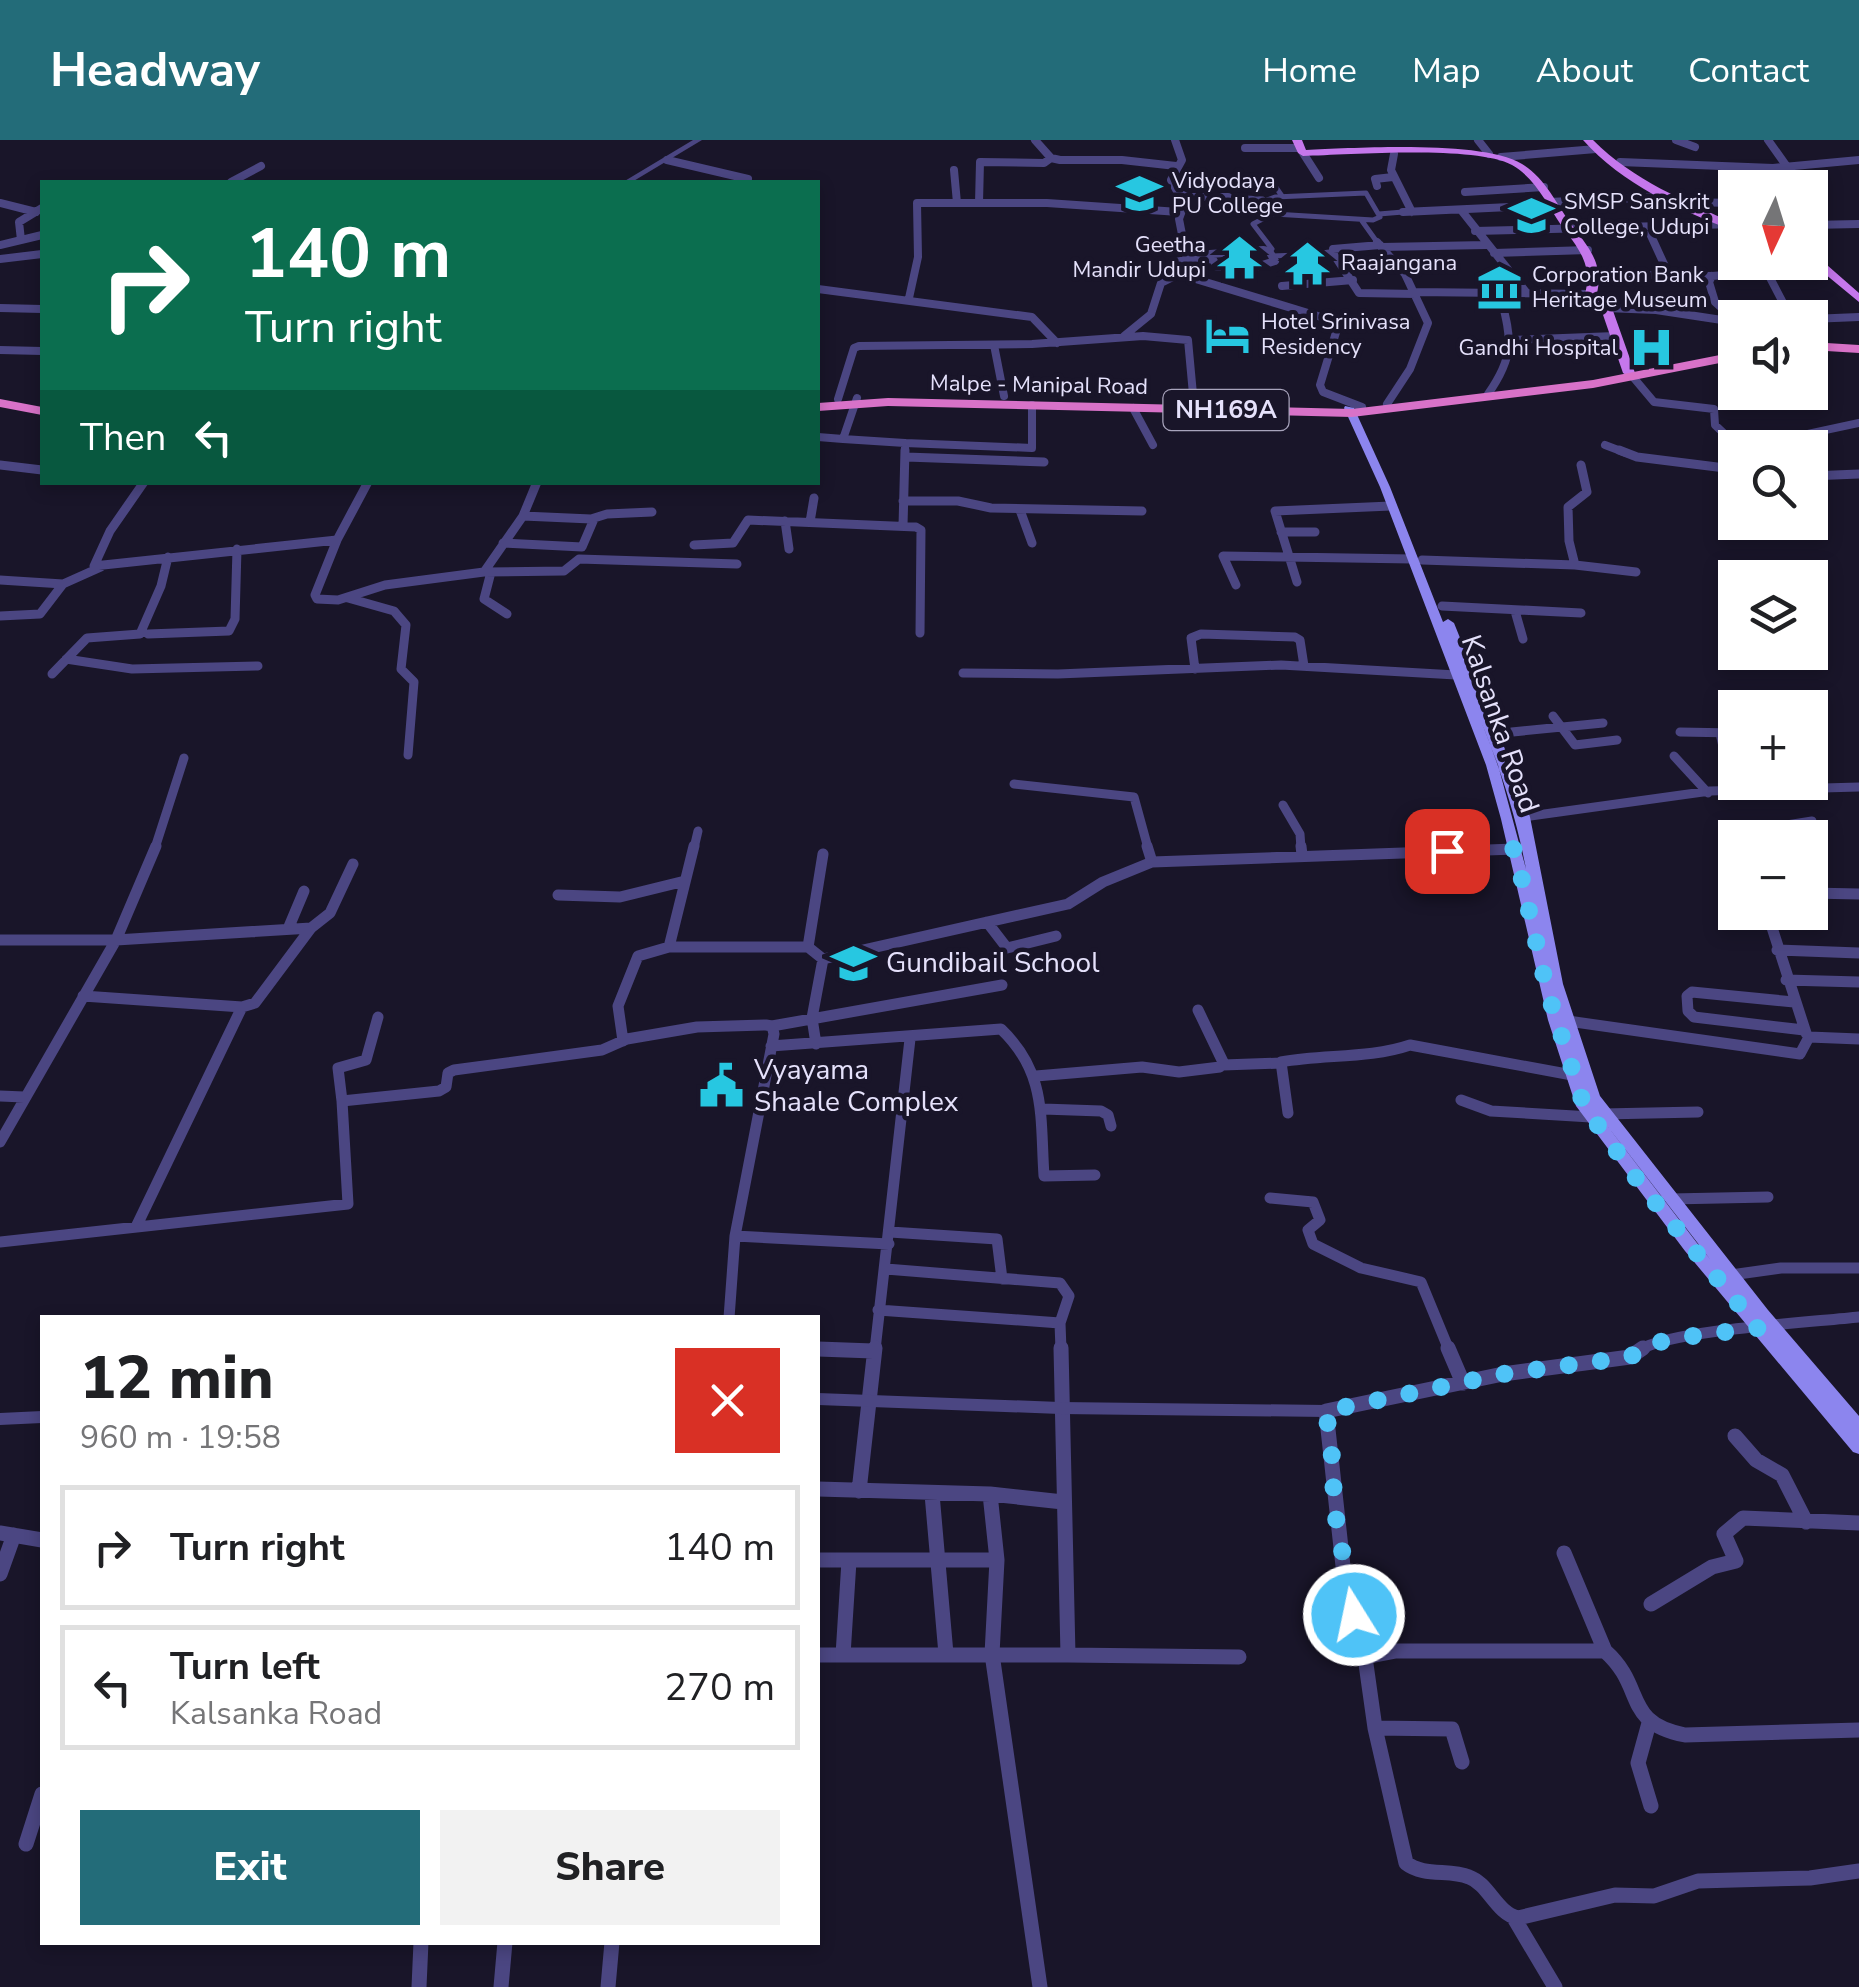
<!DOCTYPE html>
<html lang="en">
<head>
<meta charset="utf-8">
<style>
  :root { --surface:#fff; --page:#f2f2f2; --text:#202124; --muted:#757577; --line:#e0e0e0; --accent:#236c79 }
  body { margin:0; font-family:"Nunito Sans",sans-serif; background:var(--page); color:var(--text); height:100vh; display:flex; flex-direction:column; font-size:38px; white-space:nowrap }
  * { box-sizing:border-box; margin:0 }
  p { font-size:32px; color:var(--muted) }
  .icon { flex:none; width:55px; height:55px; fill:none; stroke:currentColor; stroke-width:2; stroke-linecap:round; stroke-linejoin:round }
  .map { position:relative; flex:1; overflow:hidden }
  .sheet { position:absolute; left:40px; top:1175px; width:780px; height:630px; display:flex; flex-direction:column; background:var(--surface); border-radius:0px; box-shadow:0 5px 15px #0003 }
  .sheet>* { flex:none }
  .guide { position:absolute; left:40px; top:40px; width:780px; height:305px; border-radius:0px; box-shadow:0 5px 15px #0003; background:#0b6e4f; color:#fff; overflow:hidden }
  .needle { width:65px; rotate:184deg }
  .buttons { position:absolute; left:1718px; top:30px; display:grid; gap:20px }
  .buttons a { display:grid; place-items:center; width:110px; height:110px; border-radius:0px; background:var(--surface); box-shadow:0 5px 15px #0003; font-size:50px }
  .pin { position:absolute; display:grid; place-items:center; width:85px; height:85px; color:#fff; margin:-42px; border-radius:20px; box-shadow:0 5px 15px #0006 }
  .me { position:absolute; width:110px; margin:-55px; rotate:350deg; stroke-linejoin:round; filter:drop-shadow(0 0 8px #0008) }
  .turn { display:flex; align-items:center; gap:35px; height:210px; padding:0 40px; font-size:45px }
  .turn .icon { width:130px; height:130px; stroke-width:2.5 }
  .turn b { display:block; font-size:70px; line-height:85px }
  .then { display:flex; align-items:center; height:95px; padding:0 40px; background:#0003; gap:20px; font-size:38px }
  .round { display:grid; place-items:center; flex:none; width:105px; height:105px; border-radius:0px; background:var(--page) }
  .headline { display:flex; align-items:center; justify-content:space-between; height:170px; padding:0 40px }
  h1 { font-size:60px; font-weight:800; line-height:75px }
  .button { display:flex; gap:20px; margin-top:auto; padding:20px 40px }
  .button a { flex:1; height:115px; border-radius:0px; background:var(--accent); color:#fff; font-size:40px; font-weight:800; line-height:115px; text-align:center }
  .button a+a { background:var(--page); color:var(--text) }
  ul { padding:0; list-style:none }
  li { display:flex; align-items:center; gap:30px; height:125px; margin:0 20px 15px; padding:0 20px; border:5px solid var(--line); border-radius:0px }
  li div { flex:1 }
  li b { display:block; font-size:38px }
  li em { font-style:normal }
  header { display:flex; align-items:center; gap:60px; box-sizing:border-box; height:140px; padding:0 50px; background:var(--accent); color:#fff }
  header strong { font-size:48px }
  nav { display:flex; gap:55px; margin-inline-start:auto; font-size:35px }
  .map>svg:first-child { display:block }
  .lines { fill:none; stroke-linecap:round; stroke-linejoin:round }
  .pedestrian { stroke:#4b4682; stroke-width:5 }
  .minor-far3 { stroke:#4b4682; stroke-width:8 }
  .minor-far2 { stroke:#4b4682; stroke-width:9 }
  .minor-far1 { stroke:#4b4682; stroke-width:11 }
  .minor { stroke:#4b4682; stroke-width:15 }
  .tertiary { fill:#4b4682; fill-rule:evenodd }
  .secondary { fill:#8c85ee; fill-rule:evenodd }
  .primary { fill:#c577ec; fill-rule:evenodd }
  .trunk { fill:#d872c8; fill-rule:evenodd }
  .route { stroke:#4fc3f7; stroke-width:18; stroke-dasharray:0 32.4 }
  .labels { text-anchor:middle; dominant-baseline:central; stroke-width:9; stroke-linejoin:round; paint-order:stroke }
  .far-poi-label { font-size:22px; fill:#e5e1fb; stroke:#191529; text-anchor:start }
  .far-street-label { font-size:22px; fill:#e5e1fb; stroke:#191529 }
  .shield { fill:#191529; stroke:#a8a4bc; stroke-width:2.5 }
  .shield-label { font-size:25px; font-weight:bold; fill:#e5e1fb }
  .street-label { font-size:28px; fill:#e5e1fb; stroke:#191529 }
  .poi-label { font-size:28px; fill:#e5e1fb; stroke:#191529; text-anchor:start }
</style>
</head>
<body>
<header>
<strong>Headway</strong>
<nav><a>Home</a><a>Map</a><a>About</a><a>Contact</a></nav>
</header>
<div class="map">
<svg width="1859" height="1847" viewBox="0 0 1859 1847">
  <rect width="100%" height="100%" fill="#191529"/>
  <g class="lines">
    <!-- pedestrian -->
    <path class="pedestrian" d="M1268,36L1282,56
      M1366,53L1380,77L1373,80L1274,74L1259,63L1275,57Z
      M1228,57L1263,59
      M1379,74L1403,72
      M1270,75L1253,84L1272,109
      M1362,81L1377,102
      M1272,116L1326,114"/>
    <!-- minor-far3 -->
    <path class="minor-far3" d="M1035,0L1051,18L1060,20H1122L1176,26
      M1175,0L1182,20L1171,40L1178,53L1187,57
      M1478,0L1489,14
      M1676,0L1695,7
      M1768,0L1788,28
      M1245,8H1299
      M1303,13L1319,38
      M1394,14L1391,30L1412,72
      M1501,17L1596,9
      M667,20L748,39
      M1620,22L1773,28L1859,20
      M1760,28L1780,48
      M954,30L957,63
      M231,42L261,26
      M1377,46L1375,39L1393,37
      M1465,52L1544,47
      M1187,57L1179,79L1187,120L1175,122L1179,134L1331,180L1337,189L1320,245L1323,252L1362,267
      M1187,57H1228
      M1549,62L1659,57
      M1684,62L1735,63
      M0,63L36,72
      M979,63L980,22L1044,23L1051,18
      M1461,70L1526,152
      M1403,72L1554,65
      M1810,85L1859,84
      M1647,87L1669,135
      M1810,87L1818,95L1810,94
      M1475,91L1735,84
      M21,100L19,82L42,68
      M1377,102L1405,134L1428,183L1410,229L1387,264
      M0,105L42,95
      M1382,107L1486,105
      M1263,110L1269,111L1275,121L1256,127H1217L1210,114Z
      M1333,113V109L1380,105
      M1494,113L1588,110
      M1326,114L1333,113L1359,153L1416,154
      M0,119L42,114
      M1187,120L1211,119
      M1767,132L1791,178
      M1596,134L1712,136L1823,127
      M1712,136L1709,142L1715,162L1735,180
      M1282,146L1353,140
      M818,149L1032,177L1057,203
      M1415,152L1591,154
      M909,158L918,117L917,63H1047L1179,72
      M0,168L42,169
      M1606,168L1656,170L1735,182
      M1810,179L1859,177
      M1124,196L1151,174L1161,143L1179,134
      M1511,200L1615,196
      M994,205L1004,256
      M0,210L42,211
      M1633,237L1654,262L1714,269L1715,285L1731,300L1765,303L1859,283
      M1488,254C1516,214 1511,199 1500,153
      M857,258L843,299L905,303V313
      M838,259L854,208L859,206L1032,204L1143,196L1188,200L1194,265
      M1133,268L1153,305
      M818,297L843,299
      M905,303L1032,308V265
      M1605,305L1626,313
      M1723,313L1725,298"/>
    <!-- minor-far2 -->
    <path class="minor-far2" d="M1619,310L1637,317L1725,328
      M1723,310L1725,328L1735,333
      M1810,313L1823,337
      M906,317L1044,322
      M0,325L42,330
      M1810,336L1859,334
      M144,342L110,391L94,426L337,400L368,342
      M903,361H958L991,368L1142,371
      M1020,370L1032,403
      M523,376L591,379L607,374L652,372
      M785,381L789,409
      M810,382L814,358
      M903,386L905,310
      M1281,392H1315
      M337,400L315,455L317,459L338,460L385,445L484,432L523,376L537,342
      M503,403L582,407L594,379
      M694,405L733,403L748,380L916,387L921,390L920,493
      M1422,420L1575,425L1569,401L1568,367L1587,352L1581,325
      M1575,425L1636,432
      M484,432L564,431L579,419L737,424
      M491,432L484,459L507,474
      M0,440L63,444L101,427
      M1297,442L1275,371L1391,366
      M1236,445L1223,416L1412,419
      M348,458L394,471L406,485L401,529L414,542L408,615
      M1442,466L1581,473
      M1515,471L1523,499
      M0,476L40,474L63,444
      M148,494L229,491L235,479L237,409
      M66,519L132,529L258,526
      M1195,529L1191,498L1201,494L1295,497L1300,500L1304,526
      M963,533L1058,534L1281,525L1456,535
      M52,534L87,498L140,494L161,446L168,417
      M1553,576L1575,605L1617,600
      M1680,592L1735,593
      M1720,593L1727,625L1735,632
      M1492,594L1603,583
      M1674,616L1708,653
      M1014,644L1134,657L1148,708
      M1283,665L1300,694L1301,708
      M1523,677L1710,651L1859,647
      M1744,698L1748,691L1812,681
      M155,708L184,618
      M694,708L698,691"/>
    <!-- minor-far1 -->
    <path class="minor-far1" d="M694,706L669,807H808L823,819
      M1147,706L1152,722
      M1301,706L1302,715
      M1810,753L1859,754
      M558,755L620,757L685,741
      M1767,772L1806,893
      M987,782L1007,808L1056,796
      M288,789L304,751
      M0,800H116L311,788
      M808,807L823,714
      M1777,810L1859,813
      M1786,840L1859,842
      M83,856L242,867L255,863L311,788L330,773L353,724
      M1794,862L1692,852L1687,856L1688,871L1694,877L1804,890
      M1568,881L1800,914L1809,897L1859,899
      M772,886L1002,845
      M623,901L618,866L638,816L669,807
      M816,904L812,878L823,819L1068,764L1103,742L1152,722L1515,709
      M771,906L1001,889C1047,933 1040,977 1044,1036L1095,1035
      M1223,925L1281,923
      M1036,936L1142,927L1179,932L1220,927L1223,922L1198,870
      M0,956L24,957
      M1461,960L1491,971L1591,977
      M342,961L338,928L366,920L378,877
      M1043,969L1101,971L1108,975L1111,986
      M1288,973L1281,922C1323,914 1369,919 1410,905L1572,935
      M1603,974L1698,972
      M0,1002L116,800L156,706
      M1270,1058L1313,1062L1320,1080L1308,1090L1313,1104L1361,1128L1421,1142L1449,1210
      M1671,1059L1768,1057
      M136,1087L242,867
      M890,1092L997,1099L1002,1139
      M735,1096L889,1104
      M0,1102L348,1064L342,961L439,951L446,947L448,933L454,930L602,910L627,899L697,887L766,885L772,886L774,894L735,1096L729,1178
      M886,1129L1060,1143L1069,1156L1060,1183
      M1731,1135L1781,1128H1859
      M878,1170L1060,1183L1061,1210
      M818,1209L859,1210
      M875,1210L910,899
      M1640,1210C1670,1190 1815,1182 1859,1177"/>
    <!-- minor -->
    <path class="minor" d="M1448,1208L1463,1243
      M1643,1208L1630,1217L1503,1234L1326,1271L1343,1426L1365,1517L1396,1511H1605C1646,1547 1622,1583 1685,1595L1859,1590
      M818,1209L873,1211
      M1735,1296L1756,1320L1782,1335L1806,1382
      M818,1349L990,1354L1063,1362
      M859,1351L875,1208
      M932,1354L946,1514
      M990,1354L997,1420L992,1514L1040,1847
      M0,1393L42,1400
      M1564,1413L1605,1511
      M818,1420H997
      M0,1434L14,1395
      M1651,1464L1712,1427L1736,1421L1724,1394L1743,1378L1859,1383
      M818,1515H1068L1061,1208
      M843,1515L849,1421
      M1068,1515L1239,1517
      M1365,1517L1375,1588L1406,1723C1424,1737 1449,1729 1469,1737C1489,1744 1496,1773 1518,1778L1615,1755L1654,1756L1698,1741L1810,1738L1859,1731
      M1649,1583L1638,1623L1651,1666
      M1375,1588L1452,1589L1462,1622
      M26,1704L42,1654
      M1514,1778L1555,1847
      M419,1847L421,1802
      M501,1847L505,1802
      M608,1847L612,1802"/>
    <!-- tertiary -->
    <path class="tertiary" d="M693,0H702L632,42H623Z
      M818,1253L1060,1262L1326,1265L1332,1267L1334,1271L1332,1275L1326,1277L1060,1274L818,1265Z
      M42,1271V1283L0,1285V1273Z"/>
    <!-- secondary -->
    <path class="secondary" d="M1345,266L1354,268L1390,347L1443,482L1448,479L1454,483L1515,634L1530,677L1563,844L1600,956L1768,1170L1859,1276V1314L1853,1312L1685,1111L1576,966L1548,880L1501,679L1486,625L1380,347L1344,268ZM1481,581C1501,631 1516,676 1526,729L1498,625ZM1605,983L1710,1119L1697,1103Z"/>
    <!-- primary -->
    <path class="primary" d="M1292,0H1302L1306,10C1357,8 1482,0 1522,24C1545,38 1556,63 1571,84C1588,107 1604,123 1597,153L1612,168L1635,233L1629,237L1623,233L1601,169L1585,154C1593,124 1578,108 1561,85C1547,64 1535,38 1512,25C1474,5 1349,15 1303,16L1298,13Z
      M1583,0H1593C1634,41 1684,60 1735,84V91C1681,71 1622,44 1583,0Z
      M1810,119L1827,125L1859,153V162L1819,129L1806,124Z"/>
    <!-- trunk -->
    <path class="trunk" d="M1810,202L1859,205V213L1810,210Z
      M1735,212V220L1593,248L1352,277L888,266L818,271V263L888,258L1352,269L1593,240Z
      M0,259L42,267V275L0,267Z"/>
  </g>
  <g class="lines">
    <!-- route -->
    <path class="route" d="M1354,1475L1333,1362L1334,1332L1326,1271L1503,1234L1630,1217L1649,1204L1692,1196L1758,1188L1641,1045L1584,966L1547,850L1515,709L1447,711"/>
  </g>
  <!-- icons -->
  <defs>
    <symbol id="university-bare" viewBox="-9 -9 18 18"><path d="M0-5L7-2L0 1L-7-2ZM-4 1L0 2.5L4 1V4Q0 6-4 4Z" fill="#27c7e1" stroke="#191529" stroke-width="2.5" paint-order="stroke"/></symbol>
    <symbol id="temple-bare" viewBox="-9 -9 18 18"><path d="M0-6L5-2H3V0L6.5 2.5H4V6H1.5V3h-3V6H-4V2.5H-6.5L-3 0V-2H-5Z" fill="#27c7e1" stroke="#191529" stroke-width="2.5" paint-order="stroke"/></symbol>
    <symbol id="museum-bare" viewBox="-9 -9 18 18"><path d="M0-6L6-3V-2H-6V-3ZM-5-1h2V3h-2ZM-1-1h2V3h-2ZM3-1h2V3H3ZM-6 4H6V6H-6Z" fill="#27c7e1" stroke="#191529" stroke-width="2.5" paint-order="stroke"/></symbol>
    <symbol id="hotel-bare" viewBox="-9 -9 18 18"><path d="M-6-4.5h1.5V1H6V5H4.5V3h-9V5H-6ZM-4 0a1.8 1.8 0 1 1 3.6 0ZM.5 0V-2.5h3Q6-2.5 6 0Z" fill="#27c7e1" stroke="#191529" stroke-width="2.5" paint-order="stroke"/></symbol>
    <symbol id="hospital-bare" viewBox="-9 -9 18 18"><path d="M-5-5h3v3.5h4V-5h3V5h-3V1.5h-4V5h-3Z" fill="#27c7e1" stroke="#191529" stroke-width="2.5" paint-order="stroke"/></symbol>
    <symbol id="school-bare" viewBox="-9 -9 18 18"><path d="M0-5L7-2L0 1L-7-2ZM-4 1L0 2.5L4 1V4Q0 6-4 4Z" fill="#27c7e1" stroke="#191529" stroke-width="2.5" paint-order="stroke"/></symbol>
    <symbol id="civic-bare" viewBox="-9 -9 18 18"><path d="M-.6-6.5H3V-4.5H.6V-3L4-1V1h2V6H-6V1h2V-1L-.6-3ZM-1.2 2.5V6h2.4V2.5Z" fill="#27c7e1" stroke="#191529" stroke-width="2.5" paint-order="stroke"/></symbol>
  </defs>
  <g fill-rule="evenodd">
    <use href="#university-bare" x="1108" y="22" width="63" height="63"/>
    <use href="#university-bare" x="1500" y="44" width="63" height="63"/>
    <use href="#temple-bare" x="1208" y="86" width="63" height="63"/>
    <use href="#temple-bare" x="1276" y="92" width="63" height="63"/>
    <use href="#museum-bare" x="1468" y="116" width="63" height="63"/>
    <use href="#hotel-bare" x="1196" y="164" width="63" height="63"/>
    <use href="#hospital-bare" x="1620" y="176" width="63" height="63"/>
    <use href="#school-bare" x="822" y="792" width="63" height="63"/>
    <use href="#civic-bare" x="690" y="914" width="63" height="63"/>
  </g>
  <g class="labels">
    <!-- far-poi labels -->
    <g class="far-poi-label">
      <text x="1172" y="41">Vidyodaya<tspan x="1172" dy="25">PU College</tspan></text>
      <text x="1564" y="62">SMSP Sanskrit<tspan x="1564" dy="25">College, Udupi</tspan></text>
      <text x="1206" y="105" text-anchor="end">Geetha<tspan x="1206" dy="25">Mandir Udupi</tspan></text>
      <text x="1341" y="123">Raajangana</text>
      <text x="1532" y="135">Corporation Bank<tspan x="1532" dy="25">Heritage Museum</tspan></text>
      <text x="1261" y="182">Hotel Srinivasa<tspan x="1261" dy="25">Residency</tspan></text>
      <text x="1618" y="208" text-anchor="end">Gandhi Hospital</text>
    </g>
    <!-- far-street labels -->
    <g class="far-street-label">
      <text transform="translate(1039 245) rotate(1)">Malpe - Manipal Road</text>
    </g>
    <!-- shield labels -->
    <rect class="shield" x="1163.5" y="250" width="125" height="40" rx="8"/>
    <g class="shield-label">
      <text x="1226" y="270">NH169A</text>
    </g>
    <!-- street labels -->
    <g class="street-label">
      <text transform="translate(1500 584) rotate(71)">Kalsanka Road</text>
    </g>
    <!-- poi labels -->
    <g class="poi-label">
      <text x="886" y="823">Gundibail School</text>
      <text x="754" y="930">Vyayama<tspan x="754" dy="32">Shaale Complex</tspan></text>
    </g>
  </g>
</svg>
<div class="buttons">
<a><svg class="needle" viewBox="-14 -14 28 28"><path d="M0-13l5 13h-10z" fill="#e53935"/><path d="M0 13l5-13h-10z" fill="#757577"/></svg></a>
<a><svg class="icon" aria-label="sound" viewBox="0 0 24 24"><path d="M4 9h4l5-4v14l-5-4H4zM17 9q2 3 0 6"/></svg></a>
<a><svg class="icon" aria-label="search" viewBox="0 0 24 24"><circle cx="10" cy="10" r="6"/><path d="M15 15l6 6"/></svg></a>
<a><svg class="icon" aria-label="layers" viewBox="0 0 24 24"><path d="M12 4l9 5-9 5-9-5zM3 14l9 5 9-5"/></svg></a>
<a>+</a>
<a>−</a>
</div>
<div class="pin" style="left:1447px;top:711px;background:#d93025"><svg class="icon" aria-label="arrive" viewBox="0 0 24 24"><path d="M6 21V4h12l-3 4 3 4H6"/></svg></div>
<svg class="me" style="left:1354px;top:1475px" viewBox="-20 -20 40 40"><circle r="17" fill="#4fc3f7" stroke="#fff" stroke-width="3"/><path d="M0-11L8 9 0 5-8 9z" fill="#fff"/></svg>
<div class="guide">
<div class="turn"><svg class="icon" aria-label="right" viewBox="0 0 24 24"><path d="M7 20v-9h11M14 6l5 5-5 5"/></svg><div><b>140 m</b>Turn right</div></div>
<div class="then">Then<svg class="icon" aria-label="left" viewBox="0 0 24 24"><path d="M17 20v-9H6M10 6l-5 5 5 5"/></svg></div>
</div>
<section class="sheet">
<div class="headline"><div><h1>12 min</h1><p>960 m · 19:58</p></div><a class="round" style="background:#d93025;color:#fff"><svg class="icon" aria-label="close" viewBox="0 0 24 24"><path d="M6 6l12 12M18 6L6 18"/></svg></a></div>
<ul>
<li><svg class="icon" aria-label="right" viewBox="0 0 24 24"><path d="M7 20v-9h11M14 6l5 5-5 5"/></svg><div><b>Turn right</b></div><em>140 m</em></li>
<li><svg class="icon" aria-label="left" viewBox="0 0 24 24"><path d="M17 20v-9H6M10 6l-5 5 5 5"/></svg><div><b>Turn left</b><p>Kalsanka Road</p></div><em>270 m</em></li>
</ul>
<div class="button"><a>Exit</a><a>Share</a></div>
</section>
</div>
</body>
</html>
